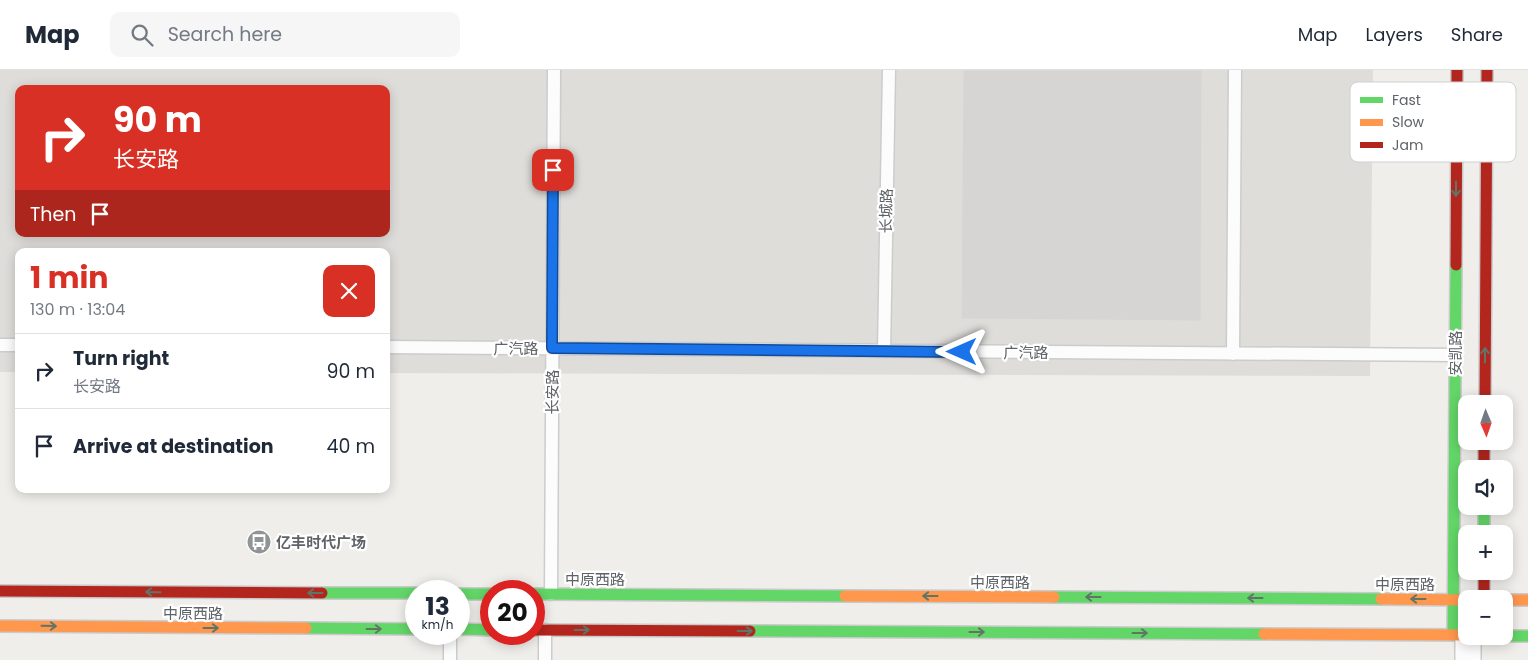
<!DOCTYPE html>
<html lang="en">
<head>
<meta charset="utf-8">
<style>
  :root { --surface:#fff; --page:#f6f6f7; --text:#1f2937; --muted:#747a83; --line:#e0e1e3; --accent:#d93025 }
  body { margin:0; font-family:Poppins,"Noto Sans SC",sans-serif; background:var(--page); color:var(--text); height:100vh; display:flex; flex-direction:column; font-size:19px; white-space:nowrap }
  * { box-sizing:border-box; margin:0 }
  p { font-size:16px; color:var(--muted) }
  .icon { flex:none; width:28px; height:28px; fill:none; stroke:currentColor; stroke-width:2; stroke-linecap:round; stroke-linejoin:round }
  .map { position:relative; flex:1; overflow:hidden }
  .details { position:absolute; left:15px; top:178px; width:375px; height:245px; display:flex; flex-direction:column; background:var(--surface); border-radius:10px; box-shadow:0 2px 12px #0003 }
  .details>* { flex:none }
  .top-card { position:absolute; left:15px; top:15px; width:375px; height:152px; border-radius:10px; box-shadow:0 2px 12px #0003; background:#d93025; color:#fff; overflow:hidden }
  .needle { width:32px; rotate:178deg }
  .tools { position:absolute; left:1458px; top:325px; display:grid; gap:10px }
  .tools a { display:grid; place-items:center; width:55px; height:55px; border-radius:10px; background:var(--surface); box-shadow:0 2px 12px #0003; font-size:25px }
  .speed { position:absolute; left:405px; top:510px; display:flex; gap:10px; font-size:25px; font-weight:700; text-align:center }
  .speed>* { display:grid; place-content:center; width:65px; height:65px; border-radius:50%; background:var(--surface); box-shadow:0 2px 12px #0003; line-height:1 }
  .speed small { font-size:12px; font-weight:400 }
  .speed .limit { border:8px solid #d22; background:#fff; color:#111 }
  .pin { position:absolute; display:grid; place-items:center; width:42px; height:42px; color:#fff; margin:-21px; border-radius:10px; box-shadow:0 2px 8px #0006 }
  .me { position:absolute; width:55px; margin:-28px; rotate:270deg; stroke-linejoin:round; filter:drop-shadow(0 0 4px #0008) }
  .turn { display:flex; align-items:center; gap:18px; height:105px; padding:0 15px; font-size:22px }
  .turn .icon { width:65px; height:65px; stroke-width:2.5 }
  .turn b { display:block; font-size:35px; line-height:42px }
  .then { display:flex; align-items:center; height:48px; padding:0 15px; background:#0003; gap:10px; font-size:19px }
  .round { display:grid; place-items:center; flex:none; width:52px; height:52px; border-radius:10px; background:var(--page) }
  .headline { display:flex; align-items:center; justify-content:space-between; height:85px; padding:0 15px }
  h1 { font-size:30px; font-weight:700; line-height:38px; color:var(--accent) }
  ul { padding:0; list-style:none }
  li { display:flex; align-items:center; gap:15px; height:75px; padding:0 15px; border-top:1px solid var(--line) }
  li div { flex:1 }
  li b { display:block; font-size:19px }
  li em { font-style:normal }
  header { display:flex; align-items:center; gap:30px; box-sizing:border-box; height:70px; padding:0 25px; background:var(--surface); border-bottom:1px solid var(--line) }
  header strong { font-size:24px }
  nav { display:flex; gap:28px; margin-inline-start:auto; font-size:18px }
  .search { width:350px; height:45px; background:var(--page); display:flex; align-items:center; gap:12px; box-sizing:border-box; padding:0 18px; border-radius:10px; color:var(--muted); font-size:19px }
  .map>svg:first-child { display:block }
  .industrial { fill:#dfddda; fill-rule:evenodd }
  .building { fill:#d6d5d3; stroke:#deddd9 }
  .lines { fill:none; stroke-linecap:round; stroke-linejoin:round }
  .lane-casing { stroke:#cbcccc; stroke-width:15 }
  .street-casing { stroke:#cbcccc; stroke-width:28 }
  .fast-casing { stroke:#cacacb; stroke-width:14 }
  .slow-casing { stroke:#cacacb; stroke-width:14 }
  .jam-casing { stroke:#cacacb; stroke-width:14 }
  .lane { stroke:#fdfcfc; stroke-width:12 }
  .street { stroke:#fdfcfc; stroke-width:25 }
  .fast { stroke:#63d668; stroke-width:11 }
  .slow { stroke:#ff974d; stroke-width:11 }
  .jam { stroke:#b3261e; stroke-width:11 }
  .oneway { stroke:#607468 }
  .route-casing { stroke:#114b97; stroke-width:12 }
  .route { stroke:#1a73e8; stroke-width:9 }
  .labels { text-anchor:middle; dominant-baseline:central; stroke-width:4.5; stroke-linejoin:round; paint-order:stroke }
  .street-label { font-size:15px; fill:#5f6368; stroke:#fff }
  .poi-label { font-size:15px; font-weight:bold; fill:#5f6368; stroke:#fff; text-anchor:start }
  .key { fill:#fff; stroke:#cfd0d2; stroke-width:1 }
  .key-label { font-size:14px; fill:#5f6368 }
</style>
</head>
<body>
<header>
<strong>Map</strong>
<div class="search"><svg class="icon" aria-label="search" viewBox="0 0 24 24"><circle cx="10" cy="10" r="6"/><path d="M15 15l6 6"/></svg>Search here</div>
<nav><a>Map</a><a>Layers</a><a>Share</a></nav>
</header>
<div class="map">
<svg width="1528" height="590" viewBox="0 0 1528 590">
  <rect width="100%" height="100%" fill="#efeeea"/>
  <!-- industrial -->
  <path class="industrial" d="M0,0H1373L1370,306L386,303V181H19V302H0ZM19,19H386V164H19Z"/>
  <!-- building -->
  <path class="building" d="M963,0H1202L1201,251L961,249Z"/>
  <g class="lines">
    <defs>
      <path id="lane" d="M0,275H19
        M386,277L1455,285
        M884,281L889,0
        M1233,284L1235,0
        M551,524L554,0
        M450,590V564
        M545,590V560"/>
      <path id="street" d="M1468,590V566"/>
      <path id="fast" d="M1484,436V464
        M322,523H416
        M459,524H491
        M534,524L845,526
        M1054,527L1381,529
        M306,558L416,559
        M459,559L491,560
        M750,561L1264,564
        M1453,565L1456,195
        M1504,566H1528"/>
      <path id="slow" d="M845,526L1054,527
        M1381,529L1466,530
        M1504,530H1528
        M0,556L306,558
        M1264,564L1466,565"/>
      <path id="jam" d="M1456,195L1457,0
        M1485,334L1487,0
        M1484,371V399
        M1484,501V529
        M0,521L322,523
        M534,560L750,561"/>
    </defs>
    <!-- lane casing -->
    <use href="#lane" class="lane-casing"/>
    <!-- street casing -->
    <use href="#street" class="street-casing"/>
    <!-- fast casing -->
    <use href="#fast" class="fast-casing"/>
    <!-- slow casing -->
    <use href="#slow" class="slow-casing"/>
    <!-- jam casing -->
    <use href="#jam" class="jam-casing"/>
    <!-- lane -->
    <use href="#lane" class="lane"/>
    <!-- street -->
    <use href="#street" class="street"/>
    <!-- fast -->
    <use href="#fast" class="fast"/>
    <!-- slow -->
    <use href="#slow" class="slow"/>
    <!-- jam -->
    <use href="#jam" class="jam"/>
  </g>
  <!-- one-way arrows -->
  <defs><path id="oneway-shaft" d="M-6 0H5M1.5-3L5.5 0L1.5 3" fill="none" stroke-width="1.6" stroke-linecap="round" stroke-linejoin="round" transform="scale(1.25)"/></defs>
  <g class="oneway">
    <use href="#oneway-shaft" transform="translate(1456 119) rotate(90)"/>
    <use href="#oneway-shaft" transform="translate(1485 285) rotate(-90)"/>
    <use href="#oneway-shaft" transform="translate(153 522) rotate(-179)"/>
    <use href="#oneway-shaft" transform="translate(315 523) rotate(-180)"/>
    <use href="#oneway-shaft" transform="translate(930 526) rotate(-180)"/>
    <use href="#oneway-shaft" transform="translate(1093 527) rotate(-180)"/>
    <use href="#oneway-shaft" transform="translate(1255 528) rotate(-180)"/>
    <use href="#oneway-shaft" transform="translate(1418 529) rotate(-180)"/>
    <use href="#oneway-shaft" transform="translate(49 556) rotate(1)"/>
    <use href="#oneway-shaft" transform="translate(211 558)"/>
    <use href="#oneway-shaft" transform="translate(374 559)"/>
    <use href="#oneway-shaft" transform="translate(582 560)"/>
    <use href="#oneway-shaft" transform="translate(745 561)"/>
    <use href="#oneway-shaft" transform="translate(977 562)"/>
    <use href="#oneway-shaft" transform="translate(1140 563)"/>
  </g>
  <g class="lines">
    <defs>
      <path id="route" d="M553,100L552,278L962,282"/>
    </defs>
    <!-- route casing -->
    <use href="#route" class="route-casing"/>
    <!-- route -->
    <use href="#route" class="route"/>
  </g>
  <!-- icons -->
  <defs>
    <symbol id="bus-disc" viewBox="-11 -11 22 22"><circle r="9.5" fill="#919496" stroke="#fff"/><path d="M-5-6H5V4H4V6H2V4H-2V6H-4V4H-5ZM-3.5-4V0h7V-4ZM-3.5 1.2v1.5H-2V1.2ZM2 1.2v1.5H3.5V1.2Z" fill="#fff"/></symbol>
  </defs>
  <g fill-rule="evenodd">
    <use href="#bus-disc" x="245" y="458" width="28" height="28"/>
  </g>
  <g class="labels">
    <!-- street labels -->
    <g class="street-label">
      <text transform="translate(886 141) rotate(-89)">长城路</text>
      <text x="516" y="278">广汽路</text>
      <text x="1026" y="282">广汽路</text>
      <text transform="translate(1455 283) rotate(-90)">安凯路</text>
      <text transform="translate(552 322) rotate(-90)">长安路</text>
      <text x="595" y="509">中原西路</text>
      <text x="1000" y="512">中原西路</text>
      <text x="1405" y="514">中原西路</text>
      <text x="193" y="543">中原西路</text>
    </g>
    <!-- poi labels -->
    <g class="poi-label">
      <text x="276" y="472">亿丰时代广场</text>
    </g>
  </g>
  <!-- legend -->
  <rect x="1350" y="12" width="166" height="80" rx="8" class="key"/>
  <rect x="1360" y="27" width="23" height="6" fill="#63d668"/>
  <rect x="1360" y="49" width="23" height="7" fill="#ff974d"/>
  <rect x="1360" y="72" width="23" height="6" fill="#b3261e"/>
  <g class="key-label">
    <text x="1392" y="35">Fast</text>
    <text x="1392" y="57">Slow</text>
    <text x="1392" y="80">Jam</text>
  </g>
</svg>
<div class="tools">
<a><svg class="needle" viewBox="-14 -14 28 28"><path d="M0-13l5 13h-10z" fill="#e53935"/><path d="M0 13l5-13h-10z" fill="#747a83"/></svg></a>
<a><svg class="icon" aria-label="sound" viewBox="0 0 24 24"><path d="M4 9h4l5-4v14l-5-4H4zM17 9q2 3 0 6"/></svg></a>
<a>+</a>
<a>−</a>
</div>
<div class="speed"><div>13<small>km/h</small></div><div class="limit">20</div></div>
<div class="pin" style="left:553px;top:100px;background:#d93025"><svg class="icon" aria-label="arrive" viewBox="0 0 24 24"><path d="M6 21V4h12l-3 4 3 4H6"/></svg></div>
<svg class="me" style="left:962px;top:282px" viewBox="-20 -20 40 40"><path d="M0-17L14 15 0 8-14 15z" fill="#1a73e8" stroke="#fff" stroke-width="4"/></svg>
<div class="top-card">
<div class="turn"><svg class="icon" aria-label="right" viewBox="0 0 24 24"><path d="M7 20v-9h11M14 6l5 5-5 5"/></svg><div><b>90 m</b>长安路</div></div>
<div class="then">Then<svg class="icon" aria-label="arrive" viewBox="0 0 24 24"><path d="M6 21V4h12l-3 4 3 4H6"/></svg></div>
</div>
<section class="details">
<div class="headline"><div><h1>1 min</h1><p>130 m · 13:04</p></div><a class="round" style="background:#d93025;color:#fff"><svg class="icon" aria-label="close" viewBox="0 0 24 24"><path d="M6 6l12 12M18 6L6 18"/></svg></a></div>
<ul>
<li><svg class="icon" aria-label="right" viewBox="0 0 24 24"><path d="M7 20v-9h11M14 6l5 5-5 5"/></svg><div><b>Turn right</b><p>长安路</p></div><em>90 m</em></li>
<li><svg class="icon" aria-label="arrive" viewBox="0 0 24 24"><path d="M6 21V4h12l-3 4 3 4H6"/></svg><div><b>Arrive at destination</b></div><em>40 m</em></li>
</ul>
</section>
</div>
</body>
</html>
